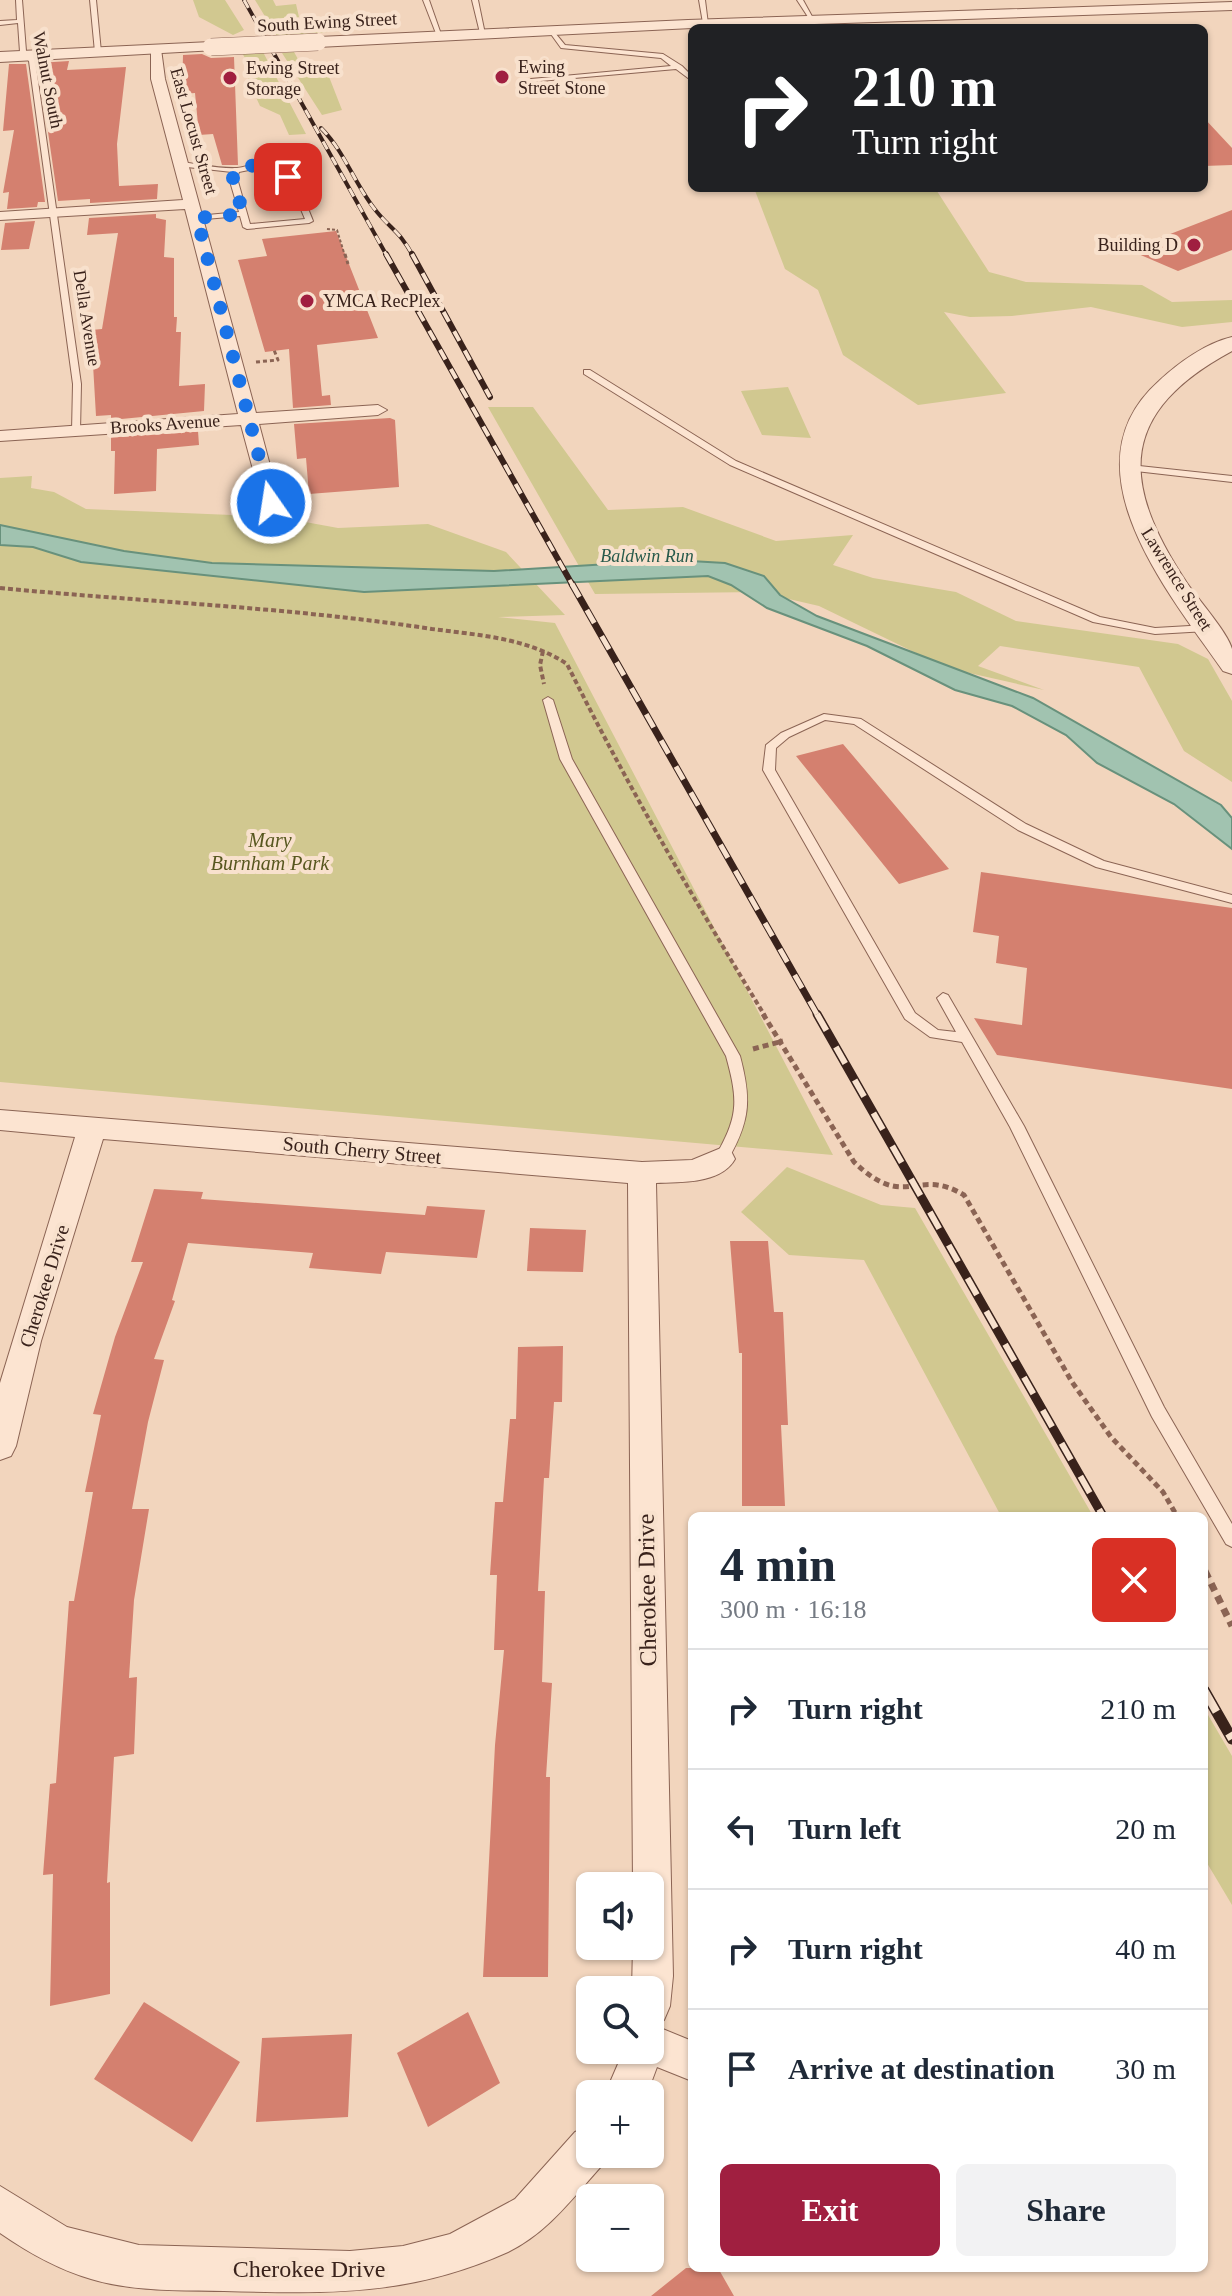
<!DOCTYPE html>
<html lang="en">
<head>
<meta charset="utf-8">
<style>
  :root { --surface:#fff; --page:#f2f2f3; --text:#1f2937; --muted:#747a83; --line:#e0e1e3; --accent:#a01f40 }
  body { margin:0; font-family:"Times New Roman",serif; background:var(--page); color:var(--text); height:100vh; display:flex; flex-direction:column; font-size:30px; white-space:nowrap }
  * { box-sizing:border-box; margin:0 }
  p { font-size:26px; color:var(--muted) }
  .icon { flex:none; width:44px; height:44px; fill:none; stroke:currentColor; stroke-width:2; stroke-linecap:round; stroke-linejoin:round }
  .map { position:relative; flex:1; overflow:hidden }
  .panel { position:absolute; left:688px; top:1512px; width:520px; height:760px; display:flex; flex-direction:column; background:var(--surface); border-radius:12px; box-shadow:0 2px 6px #0004 }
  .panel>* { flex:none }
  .banner { position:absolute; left:688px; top:24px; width:520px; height:168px; border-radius:12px; box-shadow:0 2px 6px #0004; background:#202124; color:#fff; overflow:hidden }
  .fabs { position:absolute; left:576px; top:1872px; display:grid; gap:16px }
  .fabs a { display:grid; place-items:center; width:88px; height:88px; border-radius:12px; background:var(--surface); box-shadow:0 2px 6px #0004; font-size:40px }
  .pin { position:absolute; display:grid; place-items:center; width:68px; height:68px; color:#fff; margin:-34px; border-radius:16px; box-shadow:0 4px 12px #0006 }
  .me { position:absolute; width:88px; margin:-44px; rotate:347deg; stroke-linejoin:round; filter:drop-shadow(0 0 6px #0008) }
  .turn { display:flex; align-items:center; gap:28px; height:168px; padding:0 32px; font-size:36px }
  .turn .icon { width:104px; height:104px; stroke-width:2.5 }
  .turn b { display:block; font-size:56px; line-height:68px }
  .round { display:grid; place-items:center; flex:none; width:84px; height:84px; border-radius:12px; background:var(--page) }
  .summary { display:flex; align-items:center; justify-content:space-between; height:136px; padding:0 32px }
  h1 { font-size:48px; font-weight:700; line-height:60px }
  .button { display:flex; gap:16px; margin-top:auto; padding:16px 32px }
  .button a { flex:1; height:92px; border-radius:12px; background:var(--accent); color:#fff; font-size:32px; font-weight:700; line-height:92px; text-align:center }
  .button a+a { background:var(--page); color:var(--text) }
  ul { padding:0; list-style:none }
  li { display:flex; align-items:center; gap:24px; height:120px; padding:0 32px; border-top:2px solid var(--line) }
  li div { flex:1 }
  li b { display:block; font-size:30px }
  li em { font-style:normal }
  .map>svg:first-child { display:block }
  .green { fill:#d1c890 }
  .water { fill:#a1c3b0; stroke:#68917c; stroke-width:2 }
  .building { fill:#d4806f }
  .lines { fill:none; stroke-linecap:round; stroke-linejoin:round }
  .service-casing { stroke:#8b6454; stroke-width:2 }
  .minor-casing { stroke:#8b6454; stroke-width:2 }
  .tertiary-casing { stroke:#8b6454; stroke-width:2 }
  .path-far4 { stroke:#8b6454; stroke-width:2; stroke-dasharray:3 2; stroke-linecap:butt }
  .path-far3 { stroke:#8b6454; stroke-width:3; stroke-dasharray:4 3; stroke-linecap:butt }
  .path-far2 { stroke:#8b6454; stroke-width:4; stroke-dasharray:5 3; stroke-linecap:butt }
  .path-far1 { stroke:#8b6454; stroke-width:5; stroke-dasharray:6 4; stroke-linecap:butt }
  .path { stroke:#8b6454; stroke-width:7; stroke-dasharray:8 6; stroke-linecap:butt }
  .service { fill:#fce4d1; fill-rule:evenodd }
  .minor { fill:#fce4d1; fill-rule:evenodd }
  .tertiary { fill:#fce4d1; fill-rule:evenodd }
  .rail-far4-casing { stroke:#39221b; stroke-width:4 }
  .rail-far3-casing { stroke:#39221b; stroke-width:6 }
  .rail-far2-casing { stroke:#39221b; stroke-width:7 }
  .rail-far1-casing { stroke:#39221b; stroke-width:9 }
  .rail-casing { stroke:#39221b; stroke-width:11 }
  .rail-far4 { stroke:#f8e1cd; stroke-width:3; stroke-dasharray:9; stroke-linecap:butt }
  .rail-far3 { stroke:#f8e1cd; stroke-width:4; stroke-dasharray:11; stroke-linecap:butt }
  .rail-far2 { stroke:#f8e1cd; stroke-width:5; stroke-dasharray:15; stroke-linecap:butt }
  .rail-far1 { stroke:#f8e1cd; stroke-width:6; stroke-dasharray:19; stroke-linecap:butt }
  .rail { stroke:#f8e1cd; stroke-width:8; stroke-dasharray:25; stroke-linecap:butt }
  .tertiary-bridge-casing { stroke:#8b6454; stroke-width:18; stroke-linecap:butt }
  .tertiary-bridge { stroke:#fce4d1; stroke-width:17 }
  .route { stroke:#1a73e8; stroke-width:14; stroke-dasharray:0 25.2 }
  .poi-dot { fill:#a01f40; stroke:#f8e1cd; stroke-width:3 }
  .labels { text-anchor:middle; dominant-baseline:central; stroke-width:8; stroke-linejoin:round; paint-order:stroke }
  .far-street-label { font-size:18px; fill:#39221b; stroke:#f8e1cd }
  .far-poi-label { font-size:18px; fill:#39221b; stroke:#f8e1cd; text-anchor:start }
  .far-water-label { font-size:18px; font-style:italic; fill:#285a4b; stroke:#f8e1cd }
  .park-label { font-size:20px; font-style:italic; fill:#57571f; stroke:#f8e1cd }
  .street-label { font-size:20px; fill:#39221b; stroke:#f8e1cd }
  .near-street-label { font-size:24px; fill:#39221b; stroke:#f8e1cd }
</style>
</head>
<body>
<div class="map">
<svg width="1232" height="2296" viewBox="0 0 1232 2296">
  <rect width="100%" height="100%" fill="#f2d5bd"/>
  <!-- green -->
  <path class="green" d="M193,0H225L244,30L233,35L199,17Z
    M255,0H273L276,6L296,4L299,17L286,21L291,29L351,25L353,30L277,36Z
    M263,52L306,134L289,135L280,115L260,106L248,80V63L242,53Z
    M294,52L303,68L326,69L342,110L322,115L282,53Z
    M754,188H935L989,272L1026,282L1142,285L1172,302L1232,300V322L1182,327L1091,307L1012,316L970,317L944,312L1006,393L918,405L843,355L818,290L785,269Z
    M788,387L811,438L762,435L741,391Z
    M488,407H533L608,510L683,507L776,541L853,535L833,565L873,578L956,592L1016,621L1178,644L1208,659L1232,701V782L1184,751L1139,667L1000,646L978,666L1044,690L947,668L819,606L759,592L595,594Z
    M32,476L31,488L54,492L86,509L278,517L338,528L428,524L506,552L565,615L498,617L555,623L833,1155L0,1082V478Z
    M787,1167L881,1205L915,1208L1093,1516H1001L864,1260L789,1255L741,1212Z
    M1204,1708L1232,1756V1905L1204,1858Z"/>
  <!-- water -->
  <path class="water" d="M0,525L124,551L212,563L494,571L673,560L725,563L764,576L780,595L817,616L1033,698L1221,805L1232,818V849L1174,804L1097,763L1066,735L1012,706L955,690L867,646L767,608L731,585L708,576L364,592L81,562L33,547L0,545Z"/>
  <!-- building -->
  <path class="building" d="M202,54L211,58L234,57L238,165H222L213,134L199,135L195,93L182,94L183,55Z
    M69,61L67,70L126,67L117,144L119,186L158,184L157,199L90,203V199L58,201L38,63Z
    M9,64H26L45,202H38L37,207L7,209L9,192L3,193L14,130L3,131Z
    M1204,118L1232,148V165L1204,166Z
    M1232,210V250L1178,271L1129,250Z
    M156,214V218L166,220L164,257L174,258V317H177L176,332H181L179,386L205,384L204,411L111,420V415L96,416L91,330L102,329L118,233L87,235L89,218Z
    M35,221L29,249L1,250L5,223Z
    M336,231L378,338L317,345L322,396L330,395L331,405L293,408L289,349L265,352L238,260L267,256L262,239Z
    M390,418L395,420L399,487L309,494L306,458L297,459L294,424Z
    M198,431L199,445L157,449L156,491L114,494L115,451H111V437Z
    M843,744L949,869L899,884L796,756Z
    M981,872L1232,908V1089L997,1055L974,1018L1022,1025L1027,968L996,963L999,936L973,932Z
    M154,1189L203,1192L201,1199L425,1215L427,1206L485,1210L477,1258L386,1252L381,1274L309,1268L313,1253L188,1243L172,1300L175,1301L154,1359L164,1360L148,1422L132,1509H149L134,1600L129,1678L137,1677L134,1754L114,1757L107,1883L110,1882V1994L50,2006L53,1874L43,1875L50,1784L56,1783L69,1601H74L93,1492H85L101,1415L93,1414L115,1337L143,1262H131Z
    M530,1228L586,1230L583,1272L527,1271Z
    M730,1241H768L774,1312H783L788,1425H781L785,1506H742V1353H739Z
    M563,1346L562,1402H554L549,1478H544L538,1591H545L542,1682L552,1683L546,1777H550L548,1977H483L495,1745L504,1650H494L497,1575H490L495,1502H503L510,1419H516L518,1347Z
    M144,2002L240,2062L192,2142L94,2079Z
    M468,2012L500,2083L428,2127L397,2053Z
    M352,2034L348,2117L256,2122L262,2038Z
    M686,2268H718L734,2296H651Z"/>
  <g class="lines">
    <defs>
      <path id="service" d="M16,0H22L26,51L35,60L81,384L80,431L76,434L72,431L73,384L29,61L20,52L18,23L0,25V21L17,20Z
        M90,0H96L101,52L98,54L95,52Z
        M423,0H429L442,37L437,36Z
        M472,0H478L485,34L480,33Z
        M699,0H705L708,24L703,23Z
        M797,0H803L814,20H810Z
        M551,28L565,45L663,54L682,66L692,76V81L676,69L529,82L531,79L671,66L661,58L561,48L548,30Z
        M181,162C199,164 219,169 237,168C246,167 254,163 262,163C292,163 304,198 313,221L309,223L247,229L243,227L240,216L194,220V216H197L239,212L229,178L232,172L178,166ZM263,167C288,174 296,197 305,219L250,224L237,178L239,172Z
        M584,370H590L736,461L1100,617L1155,628L1207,625L1212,628L1207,631L1155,634L1093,622L730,465L584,374Z
        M1130,465L1232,476V482L1127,470L1125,468Z
        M548,697L553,700L572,759L740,1056C752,1101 750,1122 726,1163H716L714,1159C738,1117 739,1103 726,1056L560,759L543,700Z
        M824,714L861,719L1026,824L1104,861L1232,895V903L1096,867L1018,830L854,724L825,720L789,737L776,748L775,770L915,1013L938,1030L956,1032L937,998L943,993L948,995L1024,1126L1164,1407L1232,1524V1547L1226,1544L1152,1417L1010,1127L962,1042L930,1037L905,1019L763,770L766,745L781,733Z"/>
      <path id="minor" d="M151,46L161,49L165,79L256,413L378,405L387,410L378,415L259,424L280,503L278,507H264L262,503L241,425L0,441V431L238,414L185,209L0,220V212L183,200L151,79Z
        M0,1110L642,1162L692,1160L721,1148L731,1151L735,1159C721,1184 681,1182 656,1183L673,1976L670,2006L664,2020L653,2025L692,2041V2081L657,2067L647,2094H605L624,2050H650V1990H632L633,1946H650V1886H633L628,1183L103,1139L41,1341L16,1446L11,1456L0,1460V1383L75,1137L0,1130Z
        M590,2126V2154H608L605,2162C575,2195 549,2232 508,2252C410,2296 330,2294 224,2291C180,2290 134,2292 91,2279C57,2269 29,2253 0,2233V2186L67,2227L139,2245L350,2251L403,2246L450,2234L515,2199L575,2132Z"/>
      <path id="tertiary" d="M1232,2V10L692,28L318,47L310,42L318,37L688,20Z
        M211,42L219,47L216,50L0,62V52Z
        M1232,337V351C1119,412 1119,481 1187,583C1198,599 1228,633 1232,649C1232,656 1232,666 1232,674L1223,671C1169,593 1062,467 1159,381C1178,363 1206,343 1232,337Z"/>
    </defs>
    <!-- service casing -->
    <use href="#service" class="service-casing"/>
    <!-- minor casing -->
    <use href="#minor" class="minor-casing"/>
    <!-- tertiary casing -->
    <use href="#tertiary" class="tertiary-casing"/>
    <!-- path-far4 -->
    <path class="path-far4" d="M327,229L337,230L345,256"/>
    <!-- path-far3 -->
    <path class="path-far3" d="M345,254L348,264
      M256,362L278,360L274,350"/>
    <!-- path-far2 -->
    <path class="path-far2" d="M0,588C144,602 289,607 432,629C478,635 528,638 567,664C627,785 694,900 765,1016
      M543,651L540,665L544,684"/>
    <!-- path-far1 -->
    <path class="path-far1" d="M763,1014L854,1162C906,1212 916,1166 964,1195L1072,1382L1111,1437L1163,1492L1177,1516
      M753,1049L783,1041
      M1204,1569L1206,1573"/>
    <!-- path -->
    <path class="path" d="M1205,1571L1232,1626"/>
    <!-- service -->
    <use href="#service" class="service"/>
    <!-- minor -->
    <use href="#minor" class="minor"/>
    <!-- tertiary -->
    <use href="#tertiary" class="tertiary"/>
    <defs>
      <path id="rail-far4" d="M244,0L387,256
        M321,128C346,153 355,186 377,212C392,230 401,233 413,256"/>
      <path id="rail-far3" d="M386,254L573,586
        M412,254L490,397"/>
      <path id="rail-far2" d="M572,584L818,1016"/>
      <path id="rail-far1" d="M817,1014L1103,1516"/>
      <path id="rail" d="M1204,1690L1232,1739"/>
    </defs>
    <!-- rail-far4 casing -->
    <use href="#rail-far4" class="rail-far4-casing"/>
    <!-- rail-far3 casing -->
    <use href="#rail-far3" class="rail-far3-casing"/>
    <!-- rail-far2 casing -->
    <use href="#rail-far2" class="rail-far2-casing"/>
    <!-- rail-far1 casing -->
    <use href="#rail-far1" class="rail-far1-casing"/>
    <!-- rail casing -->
    <use href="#rail" class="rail-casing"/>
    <!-- rail-far4 -->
    <use href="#rail-far4" class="rail-far4"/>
    <!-- rail-far3 -->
    <use href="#rail-far3" class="rail-far3"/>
    <!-- rail-far2 -->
    <use href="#rail-far2" class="rail-far2"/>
    <!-- rail-far1 -->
    <use href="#rail-far1" class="rail-far1"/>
    <!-- rail -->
    <use href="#rail" class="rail"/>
    <defs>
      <path id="tertiary-bridge" d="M211,47L318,42"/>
    </defs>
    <!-- tertiary-bridge casing -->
    <use href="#tertiary-bridge" class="tertiary-bridge-casing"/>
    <!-- tertiary-bridge -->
    <use href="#tertiary-bridge" class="tertiary-bridge"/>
  </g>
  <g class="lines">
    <!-- route -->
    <path class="route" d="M271,503L197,218L243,214L233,178L236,170C257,162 271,164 288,177"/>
  </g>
  <!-- markers -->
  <g class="poi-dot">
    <circle cx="502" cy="77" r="8"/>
    <circle cx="230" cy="78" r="8"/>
    <circle cx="1194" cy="245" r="8"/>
    <circle cx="307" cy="301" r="8"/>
  </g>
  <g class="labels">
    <!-- far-street labels -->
    <g class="far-street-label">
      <text transform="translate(327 22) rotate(-3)">South Ewing Street</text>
      <text transform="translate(48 80) rotate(79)">Walnut South</text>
      <text transform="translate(194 131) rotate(74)">East Locust Street</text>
      <text transform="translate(87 318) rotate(81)">Della Avenue</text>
      <text transform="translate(165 424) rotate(-4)">Brooks Avenue</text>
      <text transform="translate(1177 579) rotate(58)">Lawrence Street</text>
    </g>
    <!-- far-poi labels -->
    <g class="far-poi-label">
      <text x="518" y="67">Ewing<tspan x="518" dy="21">Street Stone</tspan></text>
      <text x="246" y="68">Ewing Street<tspan x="246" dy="21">Storage</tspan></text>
      <text x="1178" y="245" text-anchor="end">Building D</text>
      <text x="323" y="301">YMCA RecPlex</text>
    </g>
    <!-- far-water labels -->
    <g class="far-water-label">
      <text x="647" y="556">Baldwin Run</text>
    </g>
    <!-- park labels -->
    <g class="park-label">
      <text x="270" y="840">Mary<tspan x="270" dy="23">Burnham Park</tspan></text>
    </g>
    <!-- street labels -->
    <g class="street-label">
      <text transform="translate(362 1150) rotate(5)">South Cherry Street</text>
      <text transform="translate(44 1286) rotate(-73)">Cherokee Drive</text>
    </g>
    <!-- near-street labels -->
    <g class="near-street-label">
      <text transform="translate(647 1590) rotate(-91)">Cherokee Drive</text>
      <text x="309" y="2269">Cherokee Drive</text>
    </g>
  </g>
</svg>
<div class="fabs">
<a><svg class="icon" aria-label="sound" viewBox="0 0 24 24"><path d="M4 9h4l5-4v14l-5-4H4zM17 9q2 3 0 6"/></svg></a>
<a><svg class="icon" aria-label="search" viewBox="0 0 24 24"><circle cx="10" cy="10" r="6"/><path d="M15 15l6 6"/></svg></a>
<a>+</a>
<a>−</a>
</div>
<div class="pin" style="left:288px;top:177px;background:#d93025"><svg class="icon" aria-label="arrive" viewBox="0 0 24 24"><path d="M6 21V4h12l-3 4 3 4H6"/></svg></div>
<svg class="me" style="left:271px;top:503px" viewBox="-20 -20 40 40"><circle r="17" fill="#1a73e8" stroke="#fff" stroke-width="3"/><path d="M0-11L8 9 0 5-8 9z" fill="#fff"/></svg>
<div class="banner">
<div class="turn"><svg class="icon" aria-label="right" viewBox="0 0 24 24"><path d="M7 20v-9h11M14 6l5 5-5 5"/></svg><div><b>210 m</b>Turn right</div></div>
</div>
<section class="panel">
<div class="summary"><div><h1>4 min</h1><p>300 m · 16:18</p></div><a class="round" style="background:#d93025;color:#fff"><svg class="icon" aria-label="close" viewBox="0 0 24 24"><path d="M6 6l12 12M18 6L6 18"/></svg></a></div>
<ul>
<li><svg class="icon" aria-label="right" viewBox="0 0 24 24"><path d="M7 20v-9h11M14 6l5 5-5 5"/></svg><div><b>Turn right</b></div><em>210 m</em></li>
<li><svg class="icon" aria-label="left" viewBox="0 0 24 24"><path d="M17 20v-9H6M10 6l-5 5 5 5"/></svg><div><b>Turn left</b></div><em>20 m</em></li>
<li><svg class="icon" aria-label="right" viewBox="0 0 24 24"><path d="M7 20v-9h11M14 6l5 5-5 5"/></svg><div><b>Turn right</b></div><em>40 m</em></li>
<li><svg class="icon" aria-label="arrive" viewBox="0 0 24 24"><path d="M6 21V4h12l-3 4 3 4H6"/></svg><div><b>Arrive at destination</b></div><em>30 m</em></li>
</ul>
<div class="button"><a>Exit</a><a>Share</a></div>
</section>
</div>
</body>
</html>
